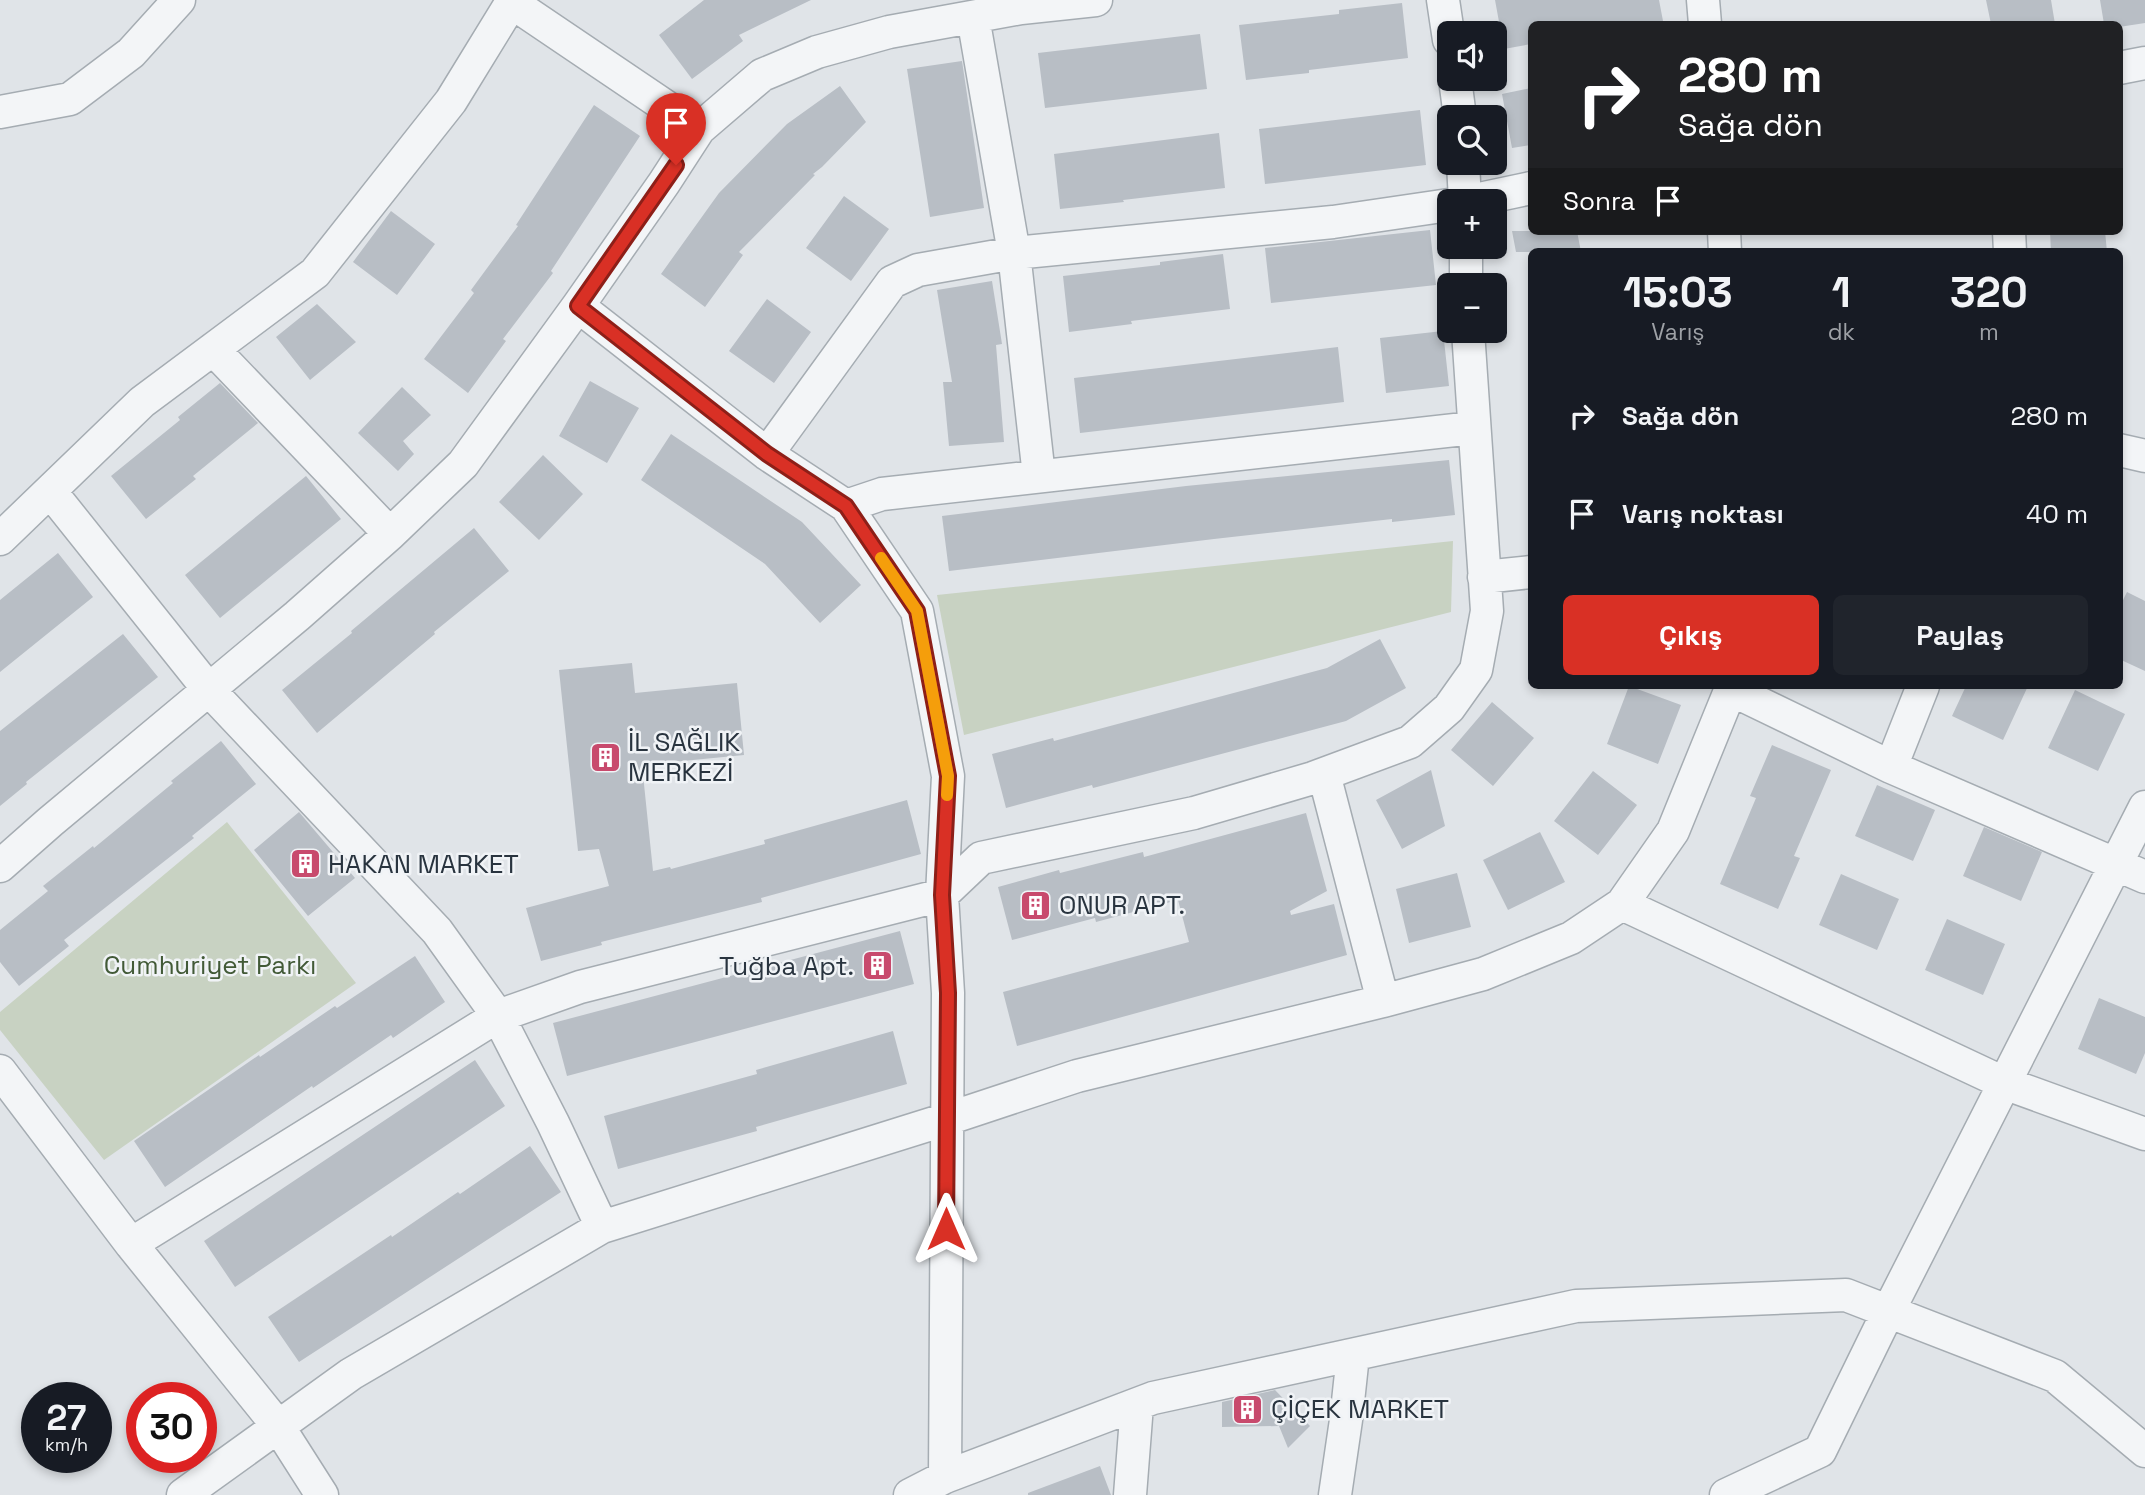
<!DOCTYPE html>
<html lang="tr">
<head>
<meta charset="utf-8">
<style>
  :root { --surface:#171b24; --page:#20242c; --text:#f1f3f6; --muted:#9ea1a6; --accent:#d93025 }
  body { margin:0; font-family:"Space Grotesk",sans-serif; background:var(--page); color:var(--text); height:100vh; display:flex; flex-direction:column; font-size:26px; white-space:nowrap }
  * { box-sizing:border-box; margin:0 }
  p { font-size:23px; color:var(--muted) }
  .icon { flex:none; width:38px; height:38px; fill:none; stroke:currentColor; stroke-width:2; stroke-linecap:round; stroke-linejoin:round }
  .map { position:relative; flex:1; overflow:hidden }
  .sheet { position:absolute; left:1528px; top:248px; width:595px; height:441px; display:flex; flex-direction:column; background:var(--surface); border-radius:10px; box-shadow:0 4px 10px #0003 }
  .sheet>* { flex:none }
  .hud { position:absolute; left:1528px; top:21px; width:595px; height:214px; border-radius:10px; box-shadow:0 4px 10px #0003; background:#202124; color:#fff; overflow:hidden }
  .fabs { position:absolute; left:1437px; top:21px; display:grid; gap:14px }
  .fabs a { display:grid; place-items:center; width:70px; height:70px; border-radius:10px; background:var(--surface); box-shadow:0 4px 10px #0003; font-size:35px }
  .speed { position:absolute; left:21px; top:1382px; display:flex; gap:14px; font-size:35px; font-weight:700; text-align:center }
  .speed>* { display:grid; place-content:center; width:91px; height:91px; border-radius:50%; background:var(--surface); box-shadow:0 4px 10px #0003; line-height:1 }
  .speed small { font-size:18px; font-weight:400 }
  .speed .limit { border:10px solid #d22; background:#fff; color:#111 }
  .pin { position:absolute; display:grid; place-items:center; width:60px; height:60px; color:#fff; margin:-72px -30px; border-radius:50% 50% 50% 0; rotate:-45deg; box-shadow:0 0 7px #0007 }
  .pin .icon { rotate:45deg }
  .me { position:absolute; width:77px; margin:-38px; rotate:0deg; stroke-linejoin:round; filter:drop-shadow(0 0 5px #0008) }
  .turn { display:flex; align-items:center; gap:24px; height:147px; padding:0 35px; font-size:32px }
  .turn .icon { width:91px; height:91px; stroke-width:2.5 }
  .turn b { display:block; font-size:49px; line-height:60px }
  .then { display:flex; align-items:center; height:66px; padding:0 35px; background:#0003; gap:14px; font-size:26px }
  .eta { display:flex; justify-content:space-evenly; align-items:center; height:119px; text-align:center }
  .eta b { font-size:42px; font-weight:700; line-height:49px }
  .cta { display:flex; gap:14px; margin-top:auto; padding:14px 35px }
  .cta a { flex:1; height:80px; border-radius:10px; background:var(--accent); color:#fff; font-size:28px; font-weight:700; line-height:80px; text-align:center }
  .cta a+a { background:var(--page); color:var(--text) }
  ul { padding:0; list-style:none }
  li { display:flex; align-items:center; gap:21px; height:98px; padding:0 35px }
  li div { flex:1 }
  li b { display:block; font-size:26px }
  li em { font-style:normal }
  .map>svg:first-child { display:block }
  .green { fill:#c8d2c2 }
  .building { fill:#b8bec5 }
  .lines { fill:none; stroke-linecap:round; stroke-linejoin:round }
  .minor-casing { stroke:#a5acb2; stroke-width:35 }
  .minor { stroke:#f3f5f7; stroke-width:32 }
  .route-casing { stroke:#8d1f18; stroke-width:18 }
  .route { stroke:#d93025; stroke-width:12 }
  .slow { stroke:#f59e0b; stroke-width:12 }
  .labels { text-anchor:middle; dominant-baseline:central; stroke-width:5; stroke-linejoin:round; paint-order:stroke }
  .poi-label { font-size:26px; fill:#29343f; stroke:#f0f3f6; text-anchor:start }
  .park-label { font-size:26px; fill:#425a37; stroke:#f0f3f6 }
</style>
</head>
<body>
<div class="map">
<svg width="2145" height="1495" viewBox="0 0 2145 1495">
  <rect width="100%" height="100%" fill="#e0e4e8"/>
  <!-- green -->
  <path class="green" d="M1453,541L1451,612L964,735L937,595Z
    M227,822L356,983L104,1160L0,1030V1012Z"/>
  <!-- building -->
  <path class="building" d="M704,0H811L739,35L743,41L692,79L659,35Z
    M1495,0H1659L1663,21L1642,24H1531V44L1504,49Z
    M1986,0H2051L2055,24H1991Z
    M2100,0H2145V23L2119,27V24H2104Z
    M1402,3L1408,58L1309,70V73L1246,80L1239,25L1339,14V10Z
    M1200,34L1207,89L1045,108L1038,53Z
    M962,61L984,208L930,217L907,69Z
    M840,86L866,122L822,167L813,174L815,175L739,252L743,255L705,307L661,274L719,193L787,124Z
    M1531,88V145L1512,148L1502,94Z
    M594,105L640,136L551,271L553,273L503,339L506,341L468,393L424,359L474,293L471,290L518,226L516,225Z
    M1420,110L1426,165L1265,184L1259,129Z
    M1219,133L1225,188L1123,200L1124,202L1060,209L1054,154Z
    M844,196L889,229L851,281L806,248Z
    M391,211L435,244L397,295L353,262Z
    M1430,230L1436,285L1271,303L1265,248Z
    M1512,231H1577L1581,252H1516Z
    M2050,231H2105L2107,252H2051Z
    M1223,254L1230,309L1131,321L1132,324L1069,332L1063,276L1160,265V262Z
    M992,281L1002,344L996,345L1004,442L949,446L943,382H952L937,290Z
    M767,299L811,332L774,383L729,351Z
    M317,304L356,342L310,380L276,337Z
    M1443,331L1449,386L1386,393L1380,338Z
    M1338,347L1344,402L1080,433L1074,378Z
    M590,381L639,408L607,463L559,436Z
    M220,383L258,423L193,476L196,479L146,519L111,476L180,420L178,417Z
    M402,387L431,415L403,441L414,454L398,471L358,433Z
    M671,434L802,522L861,585L820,623L765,564L641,480Z
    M543,455L583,494L539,540L499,502Z
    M1449,460L1455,515L1392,522V519L1214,539L949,571L942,516L1186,486Z
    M306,476L341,519L220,618L185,575Z
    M474,528L509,571L434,632L435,634L317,733L282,690L352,633L351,631Z
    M58,553L93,597L0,672V600Z
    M2127,592L2145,601V671L2119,659V608Z
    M123,634L158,677L26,782L27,784L0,806V731Z
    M1380,639L1406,688L1346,721L1093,788L1092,785L1006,808L992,754L1053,738L1054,741L1327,668Z
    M632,663L635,693L737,683L744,755L642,765L653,871L670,867L671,869L765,844L764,840L907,800L921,854L761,898L762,902L601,942L602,945L541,961L526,908L609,886L599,849L578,851L559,670Z
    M1629,686L1681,705L1658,764L1607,744Z
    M1966,686H2028L2003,740L1952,716Z
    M2075,690L2125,714L2098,771L2048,748Z
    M1492,702L1534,738L1493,786L1451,750Z
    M221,741L256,784L192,836L194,838L64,940L69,946L19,986L0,962V930L48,891L43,886L93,846L94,848L173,783L171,781Z
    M1772,745L1831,770L1794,856L1800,858L1778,909L1720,884L1756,798L1750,796Z
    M1431,770L1445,826L1402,849L1376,800Z
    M1593,771L1637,805L1598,855L1554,821Z
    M1877,785L1935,810L1913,861L1855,836Z
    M299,812L355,878L308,916L254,850Z
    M1306,813L1327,891L1290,911L1291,915L1334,904L1347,955L1017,1046L1003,992L1189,942L1178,900L1096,922L1095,918L1012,940L998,887L1059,870L1060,873L1143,852L1144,857Z
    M1984,827L2042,852L2021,901L1963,876Z
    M1540,832L1565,882L1508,910L1483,860Z
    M1457,873L1471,927L1409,943L1396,889Z
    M1841,874L1899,899L1877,950L1819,925Z
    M1947,919L2005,944L1983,995L1925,970Z
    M900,931L914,984L567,1076L553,1023Z
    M415,956L445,1002L393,1038L391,1035L313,1088L312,1086L165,1187L134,1141L259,1055L260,1057L335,1006L337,1008Z
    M2099,998L2145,1017V1053L2136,1074L2078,1049Z
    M893,1031L907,1084L756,1127L757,1131L618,1169L604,1116L757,1074L756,1070Z
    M475,1060L505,1106L235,1287L204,1241Z
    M530,1146L561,1192L299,1362L268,1317L391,1235L392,1237L458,1192L460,1194Z
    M1275,1390L1310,1426L1288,1448L1279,1426L1222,1427V1402Z
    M1100,1466L1111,1495H1028V1493Z"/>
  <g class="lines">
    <defs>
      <path id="minor" d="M1443,0L1449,40
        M1703,0L1705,24
        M511,2L699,129
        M973,17L1014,253L1039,476
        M2119,68L2145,63
        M1455,79L1460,117
        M0,112L70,99L131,53L179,0
        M1463,163L1465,201
        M1470,201L1531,188
        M1724,231L1725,252
        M2009,231L2010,252
        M1466,247V285
        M578,306L767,454L846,506L917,611L948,776L942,895L948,993L945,1477
        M213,349L390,534
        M2119,450L2145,456
        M767,454L892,282L918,270L1014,253L1333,222L1449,205
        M50,491L209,690L437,931L498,1016L553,1123L602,1227
        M846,506L882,494L1473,428
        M0,539L142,402L315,273L451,101L513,0
        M1484,577L1531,572
        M1732,690L1891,767L2145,877
        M1891,767L1923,686
        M1324,774L1383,1001
        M0,866L50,822L297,616L390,534L463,464L578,306L664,183L699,129L762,75L817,52L889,32L1021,8L1096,0
        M1622,904L2004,1083L2145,1134
        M0,1071L131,1244L278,1426L322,1495
        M131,1244L498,1016L580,987L942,895L981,858L1194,813L1313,778L1410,742L1449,708L1476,670L1487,611L1468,331
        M183,1495L351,1374L602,1227L947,1119L1077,1076L1383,1001L1483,974L1571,938L1622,904L1673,831L1732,686
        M910,1495L945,1477L1153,1398L1576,1306L1846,1295L2055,1376L2145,1451
        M1130,1495L1137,1405
        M1335,1495L1346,1420L1353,1355
        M1726,1495L1820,1451L1888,1312L2145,807"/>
    </defs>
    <!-- minor casing -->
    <use href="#minor" class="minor-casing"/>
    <!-- minor -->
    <use href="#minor" class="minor"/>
  </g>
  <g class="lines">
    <defs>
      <path id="route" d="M676,165L578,306L767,454L846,506L917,611L948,776L942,895L948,993L946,1229"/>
    </defs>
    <!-- route casing -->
    <use href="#route" class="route-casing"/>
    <!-- route -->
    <use href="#route" class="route"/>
    <!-- slow -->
    <path class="slow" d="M881,558L917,611L948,776L947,795"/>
  </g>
  <!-- icons -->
  <defs>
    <symbol id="building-square" viewBox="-11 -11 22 22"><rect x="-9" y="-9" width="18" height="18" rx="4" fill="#c84a6d" stroke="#f0f3f6"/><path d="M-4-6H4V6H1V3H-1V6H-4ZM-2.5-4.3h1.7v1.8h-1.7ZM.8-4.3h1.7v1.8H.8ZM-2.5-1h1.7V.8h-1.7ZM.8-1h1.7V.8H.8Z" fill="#fff"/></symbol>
  </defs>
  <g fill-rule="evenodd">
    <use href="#building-square" x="588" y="740" width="35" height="35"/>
    <use href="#building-square" x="288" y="846" width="35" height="35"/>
    <use href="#building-square" x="1018" y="888" width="35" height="35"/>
    <use href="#building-square" x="860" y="948" width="35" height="35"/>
    <use href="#building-square" x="1230" y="1392" width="35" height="35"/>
  </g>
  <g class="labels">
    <!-- poi labels -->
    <g class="poi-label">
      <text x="628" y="742">İL SAĞLIK<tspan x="628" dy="30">MERKEZİ</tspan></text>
      <text x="328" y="864">HAKAN MARKET</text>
      <text x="1059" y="905">ONUR APT.</text>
      <text x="854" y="966" text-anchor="end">Tuğba Apt.</text>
      <text x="1271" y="1409">ÇİÇEK MARKET</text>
    </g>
    <!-- park labels -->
    <g class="park-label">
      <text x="210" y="965">Cumhuriyet Parkı</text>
    </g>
  </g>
</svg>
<div class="fabs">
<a><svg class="icon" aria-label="sound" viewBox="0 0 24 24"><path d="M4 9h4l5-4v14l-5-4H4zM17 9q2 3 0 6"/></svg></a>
<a><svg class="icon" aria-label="search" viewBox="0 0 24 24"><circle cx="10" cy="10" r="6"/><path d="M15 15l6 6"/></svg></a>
<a>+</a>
<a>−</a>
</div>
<div class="speed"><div>27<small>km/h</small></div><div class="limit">30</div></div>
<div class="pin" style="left:676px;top:165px;background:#d93025"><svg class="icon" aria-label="arrive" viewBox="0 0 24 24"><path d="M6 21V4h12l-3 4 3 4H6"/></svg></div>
<svg class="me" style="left:946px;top:1229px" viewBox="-20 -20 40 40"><path d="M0-17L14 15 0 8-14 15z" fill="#d93025" stroke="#fff" stroke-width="4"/></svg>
<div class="hud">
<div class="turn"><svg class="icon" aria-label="right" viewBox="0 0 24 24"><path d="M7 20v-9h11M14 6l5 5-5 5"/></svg><div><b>280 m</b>Sağa dön</div></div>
<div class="then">Sonra<svg class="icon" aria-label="arrive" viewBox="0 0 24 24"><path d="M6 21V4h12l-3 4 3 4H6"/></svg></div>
</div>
<section class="sheet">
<div class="eta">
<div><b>15:03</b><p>Varış</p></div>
<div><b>1</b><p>dk</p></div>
<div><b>320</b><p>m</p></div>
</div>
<ul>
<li><svg class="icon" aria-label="right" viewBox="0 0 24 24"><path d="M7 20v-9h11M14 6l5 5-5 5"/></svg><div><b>Sağa dön</b></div><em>280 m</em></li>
<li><svg class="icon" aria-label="arrive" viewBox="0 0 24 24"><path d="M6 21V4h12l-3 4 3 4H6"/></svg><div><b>Varış noktası</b></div><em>40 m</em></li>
</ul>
<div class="cta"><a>Çıkış</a><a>Paylaş</a></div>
</section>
</div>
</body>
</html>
